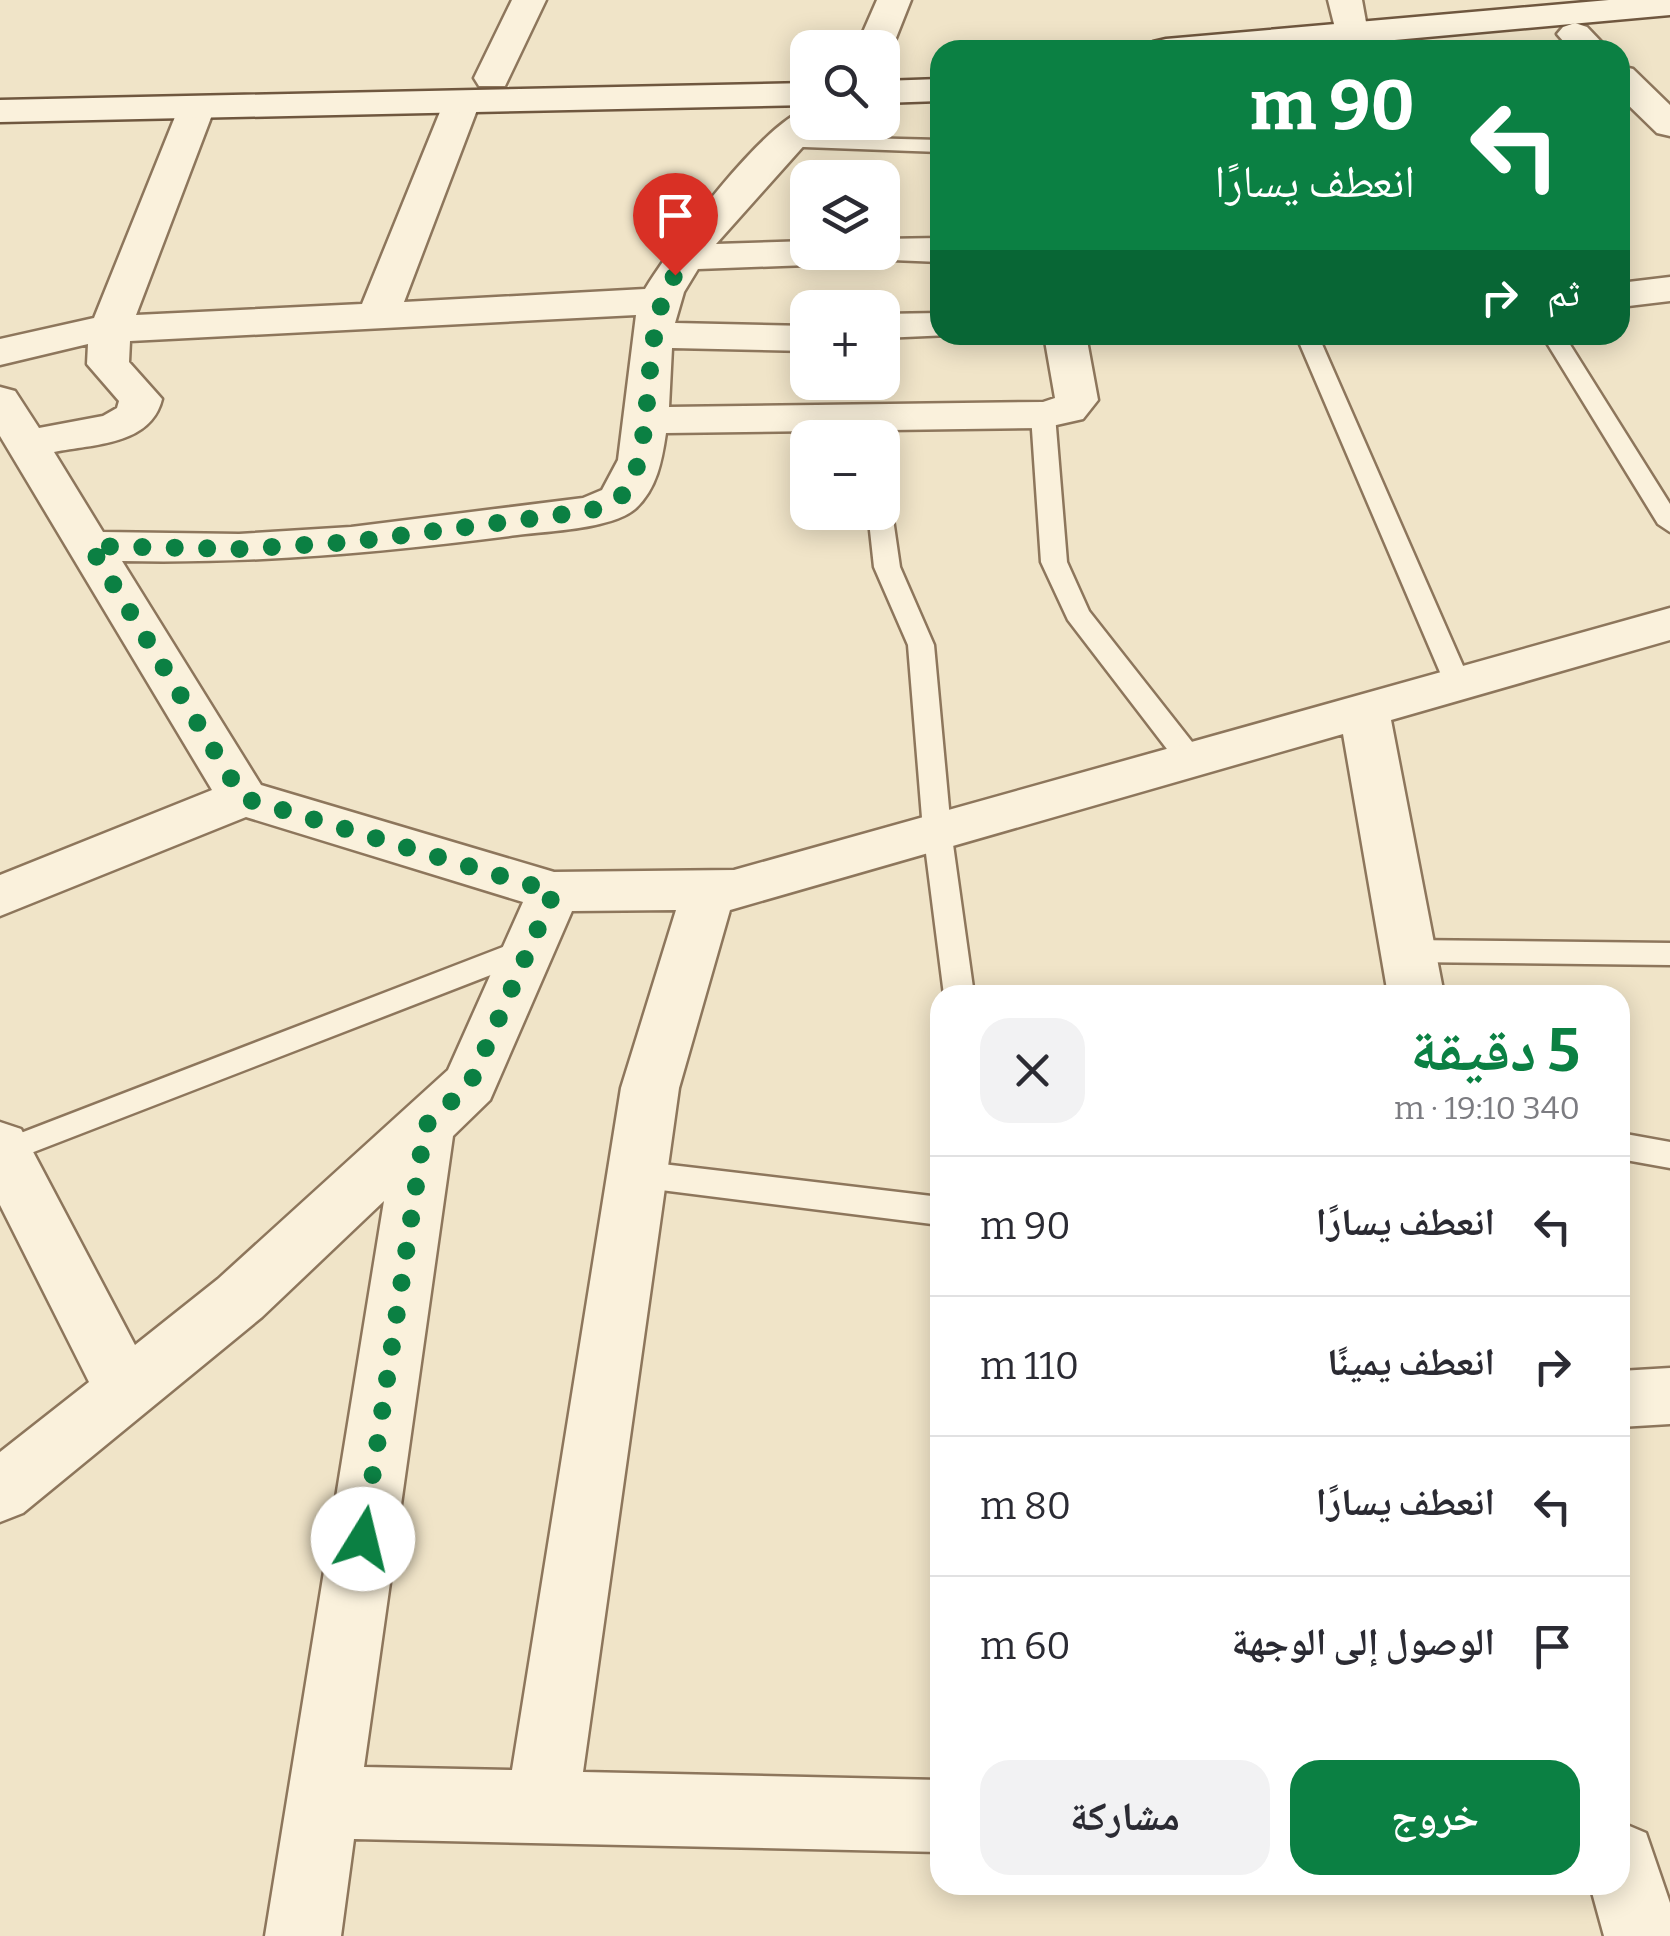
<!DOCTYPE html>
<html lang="ar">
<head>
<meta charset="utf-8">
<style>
  :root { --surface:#fff; --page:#f2f2f3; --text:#2b2b33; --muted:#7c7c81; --line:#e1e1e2; --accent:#0b8043 }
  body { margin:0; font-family:Bitter,"Noto Naskh Arabic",serif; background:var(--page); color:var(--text); direction:rtl; height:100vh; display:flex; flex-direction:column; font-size:38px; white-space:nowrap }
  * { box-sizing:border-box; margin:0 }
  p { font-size:32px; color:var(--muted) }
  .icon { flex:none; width:55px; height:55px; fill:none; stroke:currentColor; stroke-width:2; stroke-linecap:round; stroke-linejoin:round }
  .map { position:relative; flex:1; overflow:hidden; direction:ltr }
  .details { position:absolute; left:930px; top:985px; width:700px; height:910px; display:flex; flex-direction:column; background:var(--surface); border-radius:30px; box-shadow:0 5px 25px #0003; direction:rtl }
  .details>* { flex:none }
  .banner { position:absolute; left:930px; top:40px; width:700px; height:305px; border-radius:30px; box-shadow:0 5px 25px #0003; direction:rtl; background:#0b8043; color:#fff; overflow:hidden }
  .controls { position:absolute; left:790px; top:30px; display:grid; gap:20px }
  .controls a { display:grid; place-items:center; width:110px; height:110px; border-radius:20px; background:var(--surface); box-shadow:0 5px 25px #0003; font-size:50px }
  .pin { position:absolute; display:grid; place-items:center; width:85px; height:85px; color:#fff; margin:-102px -42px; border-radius:50% 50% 50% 0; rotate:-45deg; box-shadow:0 0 10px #0007 }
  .pin .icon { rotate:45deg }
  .me { position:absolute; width:110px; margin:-55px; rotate:9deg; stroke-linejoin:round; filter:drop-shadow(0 0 8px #0008) }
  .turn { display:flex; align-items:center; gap:35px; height:210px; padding:0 50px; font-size:45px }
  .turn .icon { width:130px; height:130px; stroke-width:2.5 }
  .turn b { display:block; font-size:70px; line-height:85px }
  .then { display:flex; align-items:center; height:95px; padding:0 50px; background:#0003; gap:20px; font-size:38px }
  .round { display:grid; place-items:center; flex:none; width:105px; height:105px; border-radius:30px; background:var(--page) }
  .summary { display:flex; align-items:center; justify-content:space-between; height:170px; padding:0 50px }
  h1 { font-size:60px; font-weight:700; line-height:75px; color:var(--accent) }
  .button { display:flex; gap:20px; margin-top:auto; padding:20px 50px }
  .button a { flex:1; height:115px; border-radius:30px; background:var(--accent); color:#fff; font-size:40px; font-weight:700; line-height:115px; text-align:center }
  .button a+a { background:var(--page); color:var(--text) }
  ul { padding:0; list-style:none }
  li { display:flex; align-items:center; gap:30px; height:140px; padding:0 50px; border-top:2px solid var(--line) }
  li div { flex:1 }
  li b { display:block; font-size:38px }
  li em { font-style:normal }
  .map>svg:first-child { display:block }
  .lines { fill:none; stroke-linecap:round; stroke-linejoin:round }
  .service-casing { stroke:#8d765c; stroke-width:5 }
  .minor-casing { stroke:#8d765c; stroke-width:5 }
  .secondary-casing { stroke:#6f573f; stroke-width:5 }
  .service { fill:#faf1dc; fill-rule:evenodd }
  .minor { fill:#faf1dc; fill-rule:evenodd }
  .secondary { fill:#faf1dc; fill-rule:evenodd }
  .route { stroke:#0b8043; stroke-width:18; stroke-dasharray:0 32.4 }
</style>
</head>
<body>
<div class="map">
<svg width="1670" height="1936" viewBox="0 0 1670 1936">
  <rect width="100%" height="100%" fill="#f0e4c8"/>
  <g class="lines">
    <defs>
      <path id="service" d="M784,136L940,140V152L777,146L774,142Z
        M1296,335H1318L1471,684L1467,690H1449L1445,684Z
        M1542,335H1564L1670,504V532L1658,524Z
        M1043,408L1055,415L1067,562L1089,611L1200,752L1204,759L1200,766H1180L1068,620L1041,562L1031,415Z
        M869,410L881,417L883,438L882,439L859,438L857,417Z
        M882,505L892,512L900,567L934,645L951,830L974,995H944L923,830L908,645L874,567L868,512H882Z
        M529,937L540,940L544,948L540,956L0,1165V1141Z
        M1408,940L1670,943V965L1408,962L1397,959L1393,951L1397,943Z
        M1620,1133L1670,1142V1168L1620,1159Z
        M637,1161L940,1197V1225L637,1187L626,1183L621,1174L626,1165Z"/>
      <path id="minor" d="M512,0H546L505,86H479L474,78Z
        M877,0H911L892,48L882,57V48H856Z
        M1328,0H1362L1368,33L1362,40H1338Z
        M1575,23L1587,27L1609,50H1571L1557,34L1563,27Z
        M1620,66L1633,69L1670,105V136L1657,133L1620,97Z
        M462,91L475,94L480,102L404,302L645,289C669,249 766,119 808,109V122H825L716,244L808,241V252H855L849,260L835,264L698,269L684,292L675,323L808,326V351L672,348L669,407L1043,402L1055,398L1044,335H1086L1098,400L1083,419L1043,428L666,433C662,460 657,489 635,509C612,529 547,531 517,535C384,552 256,564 122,561L261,785L554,872L734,870L1670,608V640L1391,720L1444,995H1388L1343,734L730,910L679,1088L583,1772L940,1780V1852L354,1839L341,1936H265L384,1201L262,1317L23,1513L0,1522V1452L89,1382L0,1205V1122L21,1129L135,1345L218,1279L448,1070L523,902L246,817L0,916V875L212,790L0,436V387L15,391L39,428L103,416L117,408L119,401L87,364L88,344L0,365V339L94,318L179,107L184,99H210L215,107L136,315L362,304L444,102L449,94ZM636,315L618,460L602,490L583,498L351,527L239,534L103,532L54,452C94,444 151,445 162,399L129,362L130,341ZM676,910L621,1088L512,1770L364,1767L453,1136L490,1100L572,911Z
        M940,238V262L868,259L863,252H882V239Z
        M1670,277V301L1620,307V283Z
        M940,313V335H950L882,338V314Z
        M1670,1368V1424L1620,1427V1371Z
        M1620,1822L1646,1833L1670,1903V1936H1604L1590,1885H1620Z"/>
      <path id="secondary" d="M1609,0H1670V15L1285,50H1148L1153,42L1166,39Z
        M940,79V101L882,103V81Z
        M808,83V105L0,122V100Z"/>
    </defs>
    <!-- service casing -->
    <use href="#service" class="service-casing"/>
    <!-- minor casing -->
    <use href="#minor" class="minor-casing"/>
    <!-- secondary casing -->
    <use href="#secondary" class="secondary-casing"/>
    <!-- service -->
    <use href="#service" class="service"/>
    <!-- minor -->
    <use href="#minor" class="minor"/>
    <!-- secondary -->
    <use href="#secondary" class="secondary"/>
  </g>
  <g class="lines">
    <!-- route -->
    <path class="route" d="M363,1539L425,1126L470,1084L554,892L243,798L90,546L239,549L351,542L589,511C597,508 611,505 618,499C660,466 636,331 675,275"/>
  </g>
</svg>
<div class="controls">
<a><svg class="icon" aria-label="search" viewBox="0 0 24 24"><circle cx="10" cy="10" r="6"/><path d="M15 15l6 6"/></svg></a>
<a><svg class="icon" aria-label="layers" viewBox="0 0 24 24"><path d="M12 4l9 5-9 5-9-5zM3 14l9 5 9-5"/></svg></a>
<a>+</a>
<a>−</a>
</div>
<div class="pin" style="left:675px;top:275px;background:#d93025"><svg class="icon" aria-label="arrive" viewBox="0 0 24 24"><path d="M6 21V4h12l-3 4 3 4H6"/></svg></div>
<svg class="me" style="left:363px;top:1539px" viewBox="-20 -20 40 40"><circle r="19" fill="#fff"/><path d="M0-13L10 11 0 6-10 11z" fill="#0b8043"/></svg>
<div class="banner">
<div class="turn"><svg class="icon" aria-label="left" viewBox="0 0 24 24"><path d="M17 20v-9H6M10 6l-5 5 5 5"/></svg><div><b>90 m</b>انعطف يسارًا</div></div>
<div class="then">ثم<svg class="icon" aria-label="right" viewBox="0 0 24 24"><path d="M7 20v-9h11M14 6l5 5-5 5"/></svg></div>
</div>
<section class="details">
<div class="summary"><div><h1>5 دقيقة</h1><p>340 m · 19:10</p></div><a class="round"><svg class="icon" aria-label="close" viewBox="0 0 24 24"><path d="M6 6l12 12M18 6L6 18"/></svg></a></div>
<ul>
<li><svg class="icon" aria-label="left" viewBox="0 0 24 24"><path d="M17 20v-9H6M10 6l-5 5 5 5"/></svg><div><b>انعطف يسارًا</b></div><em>90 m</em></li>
<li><svg class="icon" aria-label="right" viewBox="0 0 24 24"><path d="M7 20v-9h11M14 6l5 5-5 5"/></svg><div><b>انعطف يمينًا</b></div><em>110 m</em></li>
<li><svg class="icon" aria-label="left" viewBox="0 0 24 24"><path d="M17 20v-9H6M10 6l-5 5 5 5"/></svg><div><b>انعطف يسارًا</b></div><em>80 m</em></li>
<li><svg class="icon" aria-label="arrive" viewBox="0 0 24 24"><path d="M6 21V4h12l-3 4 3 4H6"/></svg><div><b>الوصول إلى الوجهة</b></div><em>60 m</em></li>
</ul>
<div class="button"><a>خروج</a><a>مشاركة</a></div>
</section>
</div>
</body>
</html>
